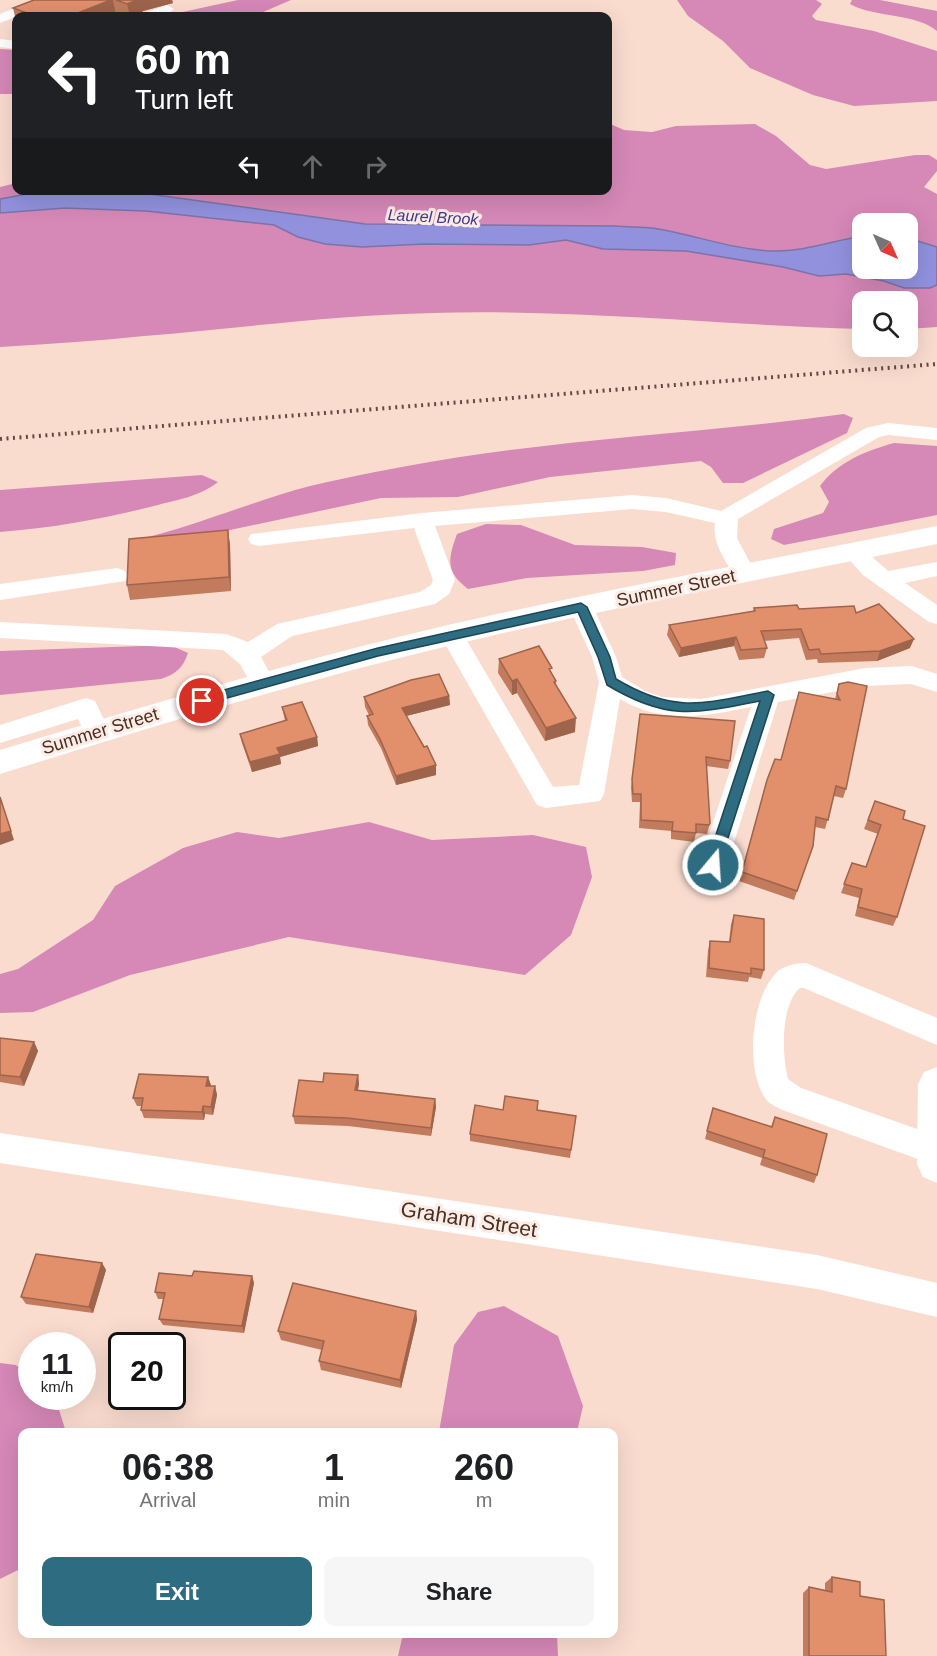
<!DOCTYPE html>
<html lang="en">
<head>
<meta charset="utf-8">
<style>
  :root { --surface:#fff; --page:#f6f6f6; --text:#202124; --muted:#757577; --accent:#2d6c81 }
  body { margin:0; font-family:Arial,sans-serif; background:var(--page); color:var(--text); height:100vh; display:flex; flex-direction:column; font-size:22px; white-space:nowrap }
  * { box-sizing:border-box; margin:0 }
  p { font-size:20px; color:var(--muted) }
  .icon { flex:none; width:33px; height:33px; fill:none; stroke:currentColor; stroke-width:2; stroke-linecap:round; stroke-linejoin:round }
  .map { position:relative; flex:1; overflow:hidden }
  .drawer { position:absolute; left:18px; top:1428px; width:600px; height:210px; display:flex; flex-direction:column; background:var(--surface); border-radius:12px; box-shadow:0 6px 24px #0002 }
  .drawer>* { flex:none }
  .hud { position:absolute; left:12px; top:12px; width:600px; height:183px; border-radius:12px; box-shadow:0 6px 24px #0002; background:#202124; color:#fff; overflow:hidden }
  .needle { width:39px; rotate:135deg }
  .tools { position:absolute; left:852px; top:213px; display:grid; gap:12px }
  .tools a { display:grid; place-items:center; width:66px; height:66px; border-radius:12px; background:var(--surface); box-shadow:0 6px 24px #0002; font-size:30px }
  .speed { position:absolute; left:18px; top:1332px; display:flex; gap:12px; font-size:30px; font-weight:700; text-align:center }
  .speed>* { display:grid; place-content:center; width:78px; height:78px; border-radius:50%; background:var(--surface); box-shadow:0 6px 24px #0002; line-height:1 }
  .speed small { font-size:15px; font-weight:400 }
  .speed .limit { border:3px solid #111; border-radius:9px; background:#fff; color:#111 }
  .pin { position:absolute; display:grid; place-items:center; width:51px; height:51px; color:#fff; margin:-26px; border:3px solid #fff; border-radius:50%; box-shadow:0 2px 6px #0007 }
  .me { position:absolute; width:66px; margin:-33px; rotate:18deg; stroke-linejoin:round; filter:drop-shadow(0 0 4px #0008) }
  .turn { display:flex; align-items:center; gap:21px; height:126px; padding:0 24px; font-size:27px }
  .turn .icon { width:78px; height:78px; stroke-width:2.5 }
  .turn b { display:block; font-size:42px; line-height:51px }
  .lanes { display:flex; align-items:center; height:57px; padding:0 24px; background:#0003; justify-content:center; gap:30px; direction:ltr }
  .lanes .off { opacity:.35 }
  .eta { display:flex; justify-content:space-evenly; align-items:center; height:102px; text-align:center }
  .eta b { font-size:36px; font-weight:600; line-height:42px }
  .cta { display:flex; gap:12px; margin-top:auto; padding:12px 24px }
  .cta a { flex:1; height:69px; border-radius:12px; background:var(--accent); color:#fff; font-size:24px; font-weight:600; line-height:69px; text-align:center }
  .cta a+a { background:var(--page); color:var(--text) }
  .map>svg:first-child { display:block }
  .forest { fill:#d688b7 }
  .water { fill:#9191de; stroke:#7c73a6; stroke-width:1.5 }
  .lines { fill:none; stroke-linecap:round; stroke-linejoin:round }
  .minor { fill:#fff; fill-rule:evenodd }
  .major { fill:#fff; fill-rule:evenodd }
  .rail { stroke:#664a3e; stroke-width:4; stroke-dasharray:2 4.5; stroke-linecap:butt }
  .wall { fill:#c27b5d }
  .shaded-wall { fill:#9e644c }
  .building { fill:#e28f6c; stroke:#9e644c; stroke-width:1.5 }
  .route { fill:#2d6c81; stroke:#1d4654; stroke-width:1.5 }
  .labels { text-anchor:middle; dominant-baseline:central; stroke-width:6; stroke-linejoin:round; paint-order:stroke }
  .far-water-label { font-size:16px; font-style:italic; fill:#423791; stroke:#fcece6 }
  .street-label { font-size:18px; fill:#4a2e22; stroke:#fcece6 }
  .near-street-label { font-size:21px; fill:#4a2e22; stroke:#fcece6 }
</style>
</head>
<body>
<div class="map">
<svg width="937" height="1656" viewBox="0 0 937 1656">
  <rect width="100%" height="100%" fill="#fadccf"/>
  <!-- forest -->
  <path class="forest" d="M238,0H291L254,16H164Z
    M677,0H816L822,4L812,16L816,20L874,31L937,51V101L854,106L813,95L750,68L723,41L688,16Z
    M852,0H880L937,11V31C916,13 875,18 850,4Z
    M0,49L16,50V94H0Z
    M608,123L624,130L652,132L676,126L755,124L776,136L810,165L826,169L915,155H929L937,160V171L924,187L937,194V247L908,238V224H862V236C832,241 803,252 771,251C730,249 692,234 652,228C640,227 627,227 615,226L365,224L149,194L84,192L27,194L0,199V187L16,183V190H608Z
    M65,208L146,211L275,225L298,237L325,244L362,247L424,244L529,245L566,240L603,249L686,251L783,267L819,276L846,274L884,281L904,288H930L937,285V327L908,329V302H862V329C719,325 577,309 433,313C336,315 241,328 144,336C96,341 48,344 0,347V213Z
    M844,414L853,418L847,433L743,483H723L711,467L701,461L550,477L458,497L381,498L192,538L136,540C184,529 231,510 279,495C319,482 366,474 407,466C551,439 699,434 844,414Z
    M894,443L937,446V515L784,545L771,539L774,529L823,513L829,502L820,486C838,462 865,451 894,443Z
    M202,475L218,482C199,497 176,500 154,506C103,519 52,528 0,532V490Z
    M486,524L521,525L575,545L642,547L676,553L675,565L643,571L527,578L468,589C445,572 448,559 457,534Z
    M170,645L188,653C183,668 176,674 161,679L0,695V651Z
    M369,822L432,840L533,835L586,847L592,877L571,935L525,975L289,937L130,975L33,1012L0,1013V974L18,969L93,920L115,886L183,848L237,832L279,838Z
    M504,1306L558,1336L583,1406L577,1432H439L454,1345L478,1312Z
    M0,1363L16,1365L31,1377L32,1396L55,1397L66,1432H22V1568L0,1579Z
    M403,1634H557L558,1656H398Z"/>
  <!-- water -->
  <path class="water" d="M84,192L149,194L365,224L615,226C627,227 640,227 652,228C692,234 730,249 771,251C803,252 832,241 862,236V268H908V238L937,247V285L930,288H904L884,281L846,274L819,276L783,267L686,251L603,249L566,240L529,245L424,244L362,247L325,244L298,237L274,225L146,211L65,208L0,213V199L27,194Z"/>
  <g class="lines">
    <!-- minor -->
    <path class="minor" d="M35,0H54L52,3L0,23V14Z
      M167,5L174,9C166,17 153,17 142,16L144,13Z
      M0,39L16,41V49L0,47Z
      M888,423L937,428V440L888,435L879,437L738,519L737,538L756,574L753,579L745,582L737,579C726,562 712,544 715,523L666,512L632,509L435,526L455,580L449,594L435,604L292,636L261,657L275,683L272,689L263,692L254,689L240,664L223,650L0,638V622L226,634L248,642L277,624L420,592L431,585L433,580L414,528L259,546L251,544L248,539L251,534L422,513L632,495L666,498L721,511L866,428Z
      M853,545L861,547L888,571L937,562V576L905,583L937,605V624L929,622L863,575L842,552L845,547Z
      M117,568L125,571L128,576L125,581L0,600V584Z
      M581,599L589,601L593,607L616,657L622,677L645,691L662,697L701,699L865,668L912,666L937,674V692L911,684L865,686L778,702L727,865L723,873L713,876L703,873L699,865L751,707C706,716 663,725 620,699L604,794L600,801L546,808L537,805L440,635L444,629L452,627L460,629L553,787L579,785L599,682L592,657L569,607L573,601Z
      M86,698L95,701L110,732L106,739L97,741L88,739L78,719L0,743V725Z
      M806,963L937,1018V1045L804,988H800C780,1005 782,1055 788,1079L801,1088L937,1136V1166L780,1109C775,1106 768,1103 765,1098C745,1068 751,999 776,973C782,966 796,963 806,963Z
      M0,1133L817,1255L937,1283V1317L817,1289L0,1163Z"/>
    <!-- major -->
    <path class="major" d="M937,526V544C774,577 610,607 448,646C297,682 148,728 0,774V750C148,705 297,660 448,625C610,588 774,559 937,526Z
      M937,1067V1183L923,1177L917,1164L918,1084L924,1072Z"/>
    <!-- rail -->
    <path class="rail" d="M0,439L937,364"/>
  </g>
  <!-- wall -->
  <path class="wall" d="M34,0H172L173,3L143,11L139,16H121L116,15L112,16H16V21L13,8Z
    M230,544L231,591L130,600L127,585Z
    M754,608L799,609L856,613L910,648L877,661L818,663L817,659L806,660L799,638L764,641L767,648L764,658L739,660L734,646L679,657L667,635L669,625L753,611Z
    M499,659L552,675L556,681V686L575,732L545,741L517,693L512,695L498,673Z
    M839,684L846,789L843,798L834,796L825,829L815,827L813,846L794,900L739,881L767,780L781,760L835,699Z
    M449,696L450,705L406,716L436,765V775L396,785L381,748L368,725L367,716L369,715L365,707L364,697Z
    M282,707L317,737L318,746L280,757L281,764L252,772L242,743L240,734L285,721Z
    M640,714L730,761L728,769L706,766L710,823L707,834L696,833L694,842L671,839V831L639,828L640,802H632L631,788Z
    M875,801L903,819L897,917L893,926L855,916L859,898L841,893L852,863L866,867L878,834L864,829Z
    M734,915L764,970L761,979L749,977L748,982L706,977L708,950L710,941L729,942L731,924Z
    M0,1038L34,1042L38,1051L24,1086L0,1082Z
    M358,1075L359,1084L358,1090L435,1099L436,1107L431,1136L348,1126L295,1124L293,1116L323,1082Z
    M208,1077L211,1086H215L217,1095L213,1115L205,1114L204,1120L144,1118L141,1110V1106H137L133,1098Z
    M713,1108L771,1127L775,1117L817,1175L814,1183L760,1165L762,1158L705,1139Z
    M503,1110H538L576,1116L570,1158L470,1141V1134Z
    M102,1263L106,1270L93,1313L26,1304L21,1297Z
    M192,1276H252L254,1283L244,1333L163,1325L159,1319L164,1299H158L155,1292Z
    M416,1311L417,1320L401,1388L321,1370L319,1361L322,1350L281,1340L278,1331Z
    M832,1577L860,1596L886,1656H803V1593L809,1587L825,1590V1583Z"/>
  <!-- shaded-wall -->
  <path class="shaded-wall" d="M111,0H113L116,15L112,16H70Z
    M137,0H172L173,3L143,11L139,16H130L127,4Z
    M228,530L230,544L231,591L229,577Z
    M736,637L734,646L679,657L681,648Z
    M914,639L910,648L877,661L880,651Z
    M517,679V693L512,695V681Z
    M449,696L450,705L402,717V708Z
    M576,718L575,732L545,741L546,728Z
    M317,737L318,746L280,757L281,764L252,772L250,762L277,748Z
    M436,765V775L396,785V776Z
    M0,797L14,840L0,845Z
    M34,1042L38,1051L24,1086L20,1077Z
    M358,1075L359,1084L356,1098L355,1090Z
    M208,1077L211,1085L209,1094L206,1086Z
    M215,1086L217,1095L213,1115L211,1107Z
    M435,1099L436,1107L431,1136V1128Z
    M203,1106L205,1114L204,1120L202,1112Z
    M102,1263L106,1270L93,1313L89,1307Z
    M252,1276L254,1283L244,1333L242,1326Z
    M416,1311L417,1320L401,1388L400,1380Z"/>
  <!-- building -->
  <path class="building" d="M34,0H111L70,16H35L13,8Z
    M116,0H137L127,4Z
    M228,530L229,577L127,585L129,539Z
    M879,604L914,639L880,651L821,654L819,649L809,650L801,629L761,631L767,648L741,650L736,637L681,648L669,625L755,611L754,608L797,605L799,609L854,606L856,613Z
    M539,646L552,668L549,669L556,681L554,682L576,718L546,728L517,679L512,681L499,659Z
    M439,674L449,696L402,708L424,747L427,746L436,765L396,776L380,739L367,716L373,714L364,697L411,680Z
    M848,682L867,686L846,789L836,786L828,820L816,817L813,846L797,891L742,872L767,780L775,759L781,760L799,692L840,700L837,694L839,684Z
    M302,702L317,737L277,748L280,754L250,762L240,734L287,720L282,707Z
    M640,714L735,721L730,761L706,757L710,823L709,825L696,824V833L672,831L673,822L641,820V794H633L632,779Z
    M0,797L11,831L0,834Z
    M875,801L905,811L903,819L925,826L897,917L858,907L862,889L844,884L852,863L866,867L881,825L868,820Z
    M734,915L764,919V970L751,968V974L709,968L710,941L730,942Z
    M0,1038L34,1042L20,1077L0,1075Z
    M324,1073L358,1075L355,1090L435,1099L431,1128L347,1118L293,1116L299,1080L323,1082Z
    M139,1074L208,1077L206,1086H215L211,1107L203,1106L202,1112L141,1110L143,1098H133Z
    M505,1096L538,1101L537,1110L576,1116L571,1150L470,1134L475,1105L503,1110Z
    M713,1108L772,1127L775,1117L827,1134L817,1175L763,1157L765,1150L707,1131Z
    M36,1254L102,1263L89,1307L21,1297Z
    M194,1271L252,1276L242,1326L159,1319L165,1293L155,1292L159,1273L192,1276Z
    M293,1283L416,1311L400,1380L319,1361L324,1341L278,1331Z
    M832,1577L860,1582V1596L884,1600L886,1656H809V1587L832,1592Z"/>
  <!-- route -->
  <path class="route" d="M581,603L587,607L610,657L616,679C676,715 705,703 768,691L774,695L718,869H708L706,865L760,701C694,714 667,721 607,685L598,657L578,612L378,656L202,705L196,701L202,696L378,648Z"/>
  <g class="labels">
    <!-- far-water labels -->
    <g class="far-water-label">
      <text transform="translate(433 217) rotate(3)">Laurel Brook</text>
    </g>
    <!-- street labels -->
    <g class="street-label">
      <text transform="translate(676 588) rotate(-12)">Summer Street</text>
      <text transform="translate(100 731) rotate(-17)">Summer Street</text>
    </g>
    <!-- near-street labels -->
    <g class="near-street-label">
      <text transform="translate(469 1219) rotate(9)">Graham Street</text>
    </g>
  </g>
</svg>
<div class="tools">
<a><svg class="needle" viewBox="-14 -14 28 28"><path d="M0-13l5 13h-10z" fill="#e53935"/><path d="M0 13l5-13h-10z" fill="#757577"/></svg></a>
<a><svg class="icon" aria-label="search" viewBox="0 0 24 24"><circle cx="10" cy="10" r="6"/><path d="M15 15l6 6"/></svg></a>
</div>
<div class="speed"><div>11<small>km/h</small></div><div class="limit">20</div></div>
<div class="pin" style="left:202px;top:701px;background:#d93025"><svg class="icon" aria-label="arrive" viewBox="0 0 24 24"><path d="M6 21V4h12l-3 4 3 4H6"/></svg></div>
<svg class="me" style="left:713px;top:865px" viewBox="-20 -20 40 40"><circle r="17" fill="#2d6c81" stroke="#fff" stroke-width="3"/><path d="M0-11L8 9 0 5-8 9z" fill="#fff"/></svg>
<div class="hud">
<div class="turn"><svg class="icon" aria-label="left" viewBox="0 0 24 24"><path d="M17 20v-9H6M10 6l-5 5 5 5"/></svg><div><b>60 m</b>Turn left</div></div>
<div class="lanes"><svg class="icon" aria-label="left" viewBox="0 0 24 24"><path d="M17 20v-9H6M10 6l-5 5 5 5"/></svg><svg class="icon off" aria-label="ahead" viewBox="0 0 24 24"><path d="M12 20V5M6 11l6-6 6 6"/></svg><svg class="icon off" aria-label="right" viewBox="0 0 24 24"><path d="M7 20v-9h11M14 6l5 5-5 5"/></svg></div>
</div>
<section class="drawer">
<div class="eta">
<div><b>06:38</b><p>Arrival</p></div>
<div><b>1</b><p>min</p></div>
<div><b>260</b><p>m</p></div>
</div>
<div class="cta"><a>Exit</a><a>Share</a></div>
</section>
</div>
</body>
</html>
